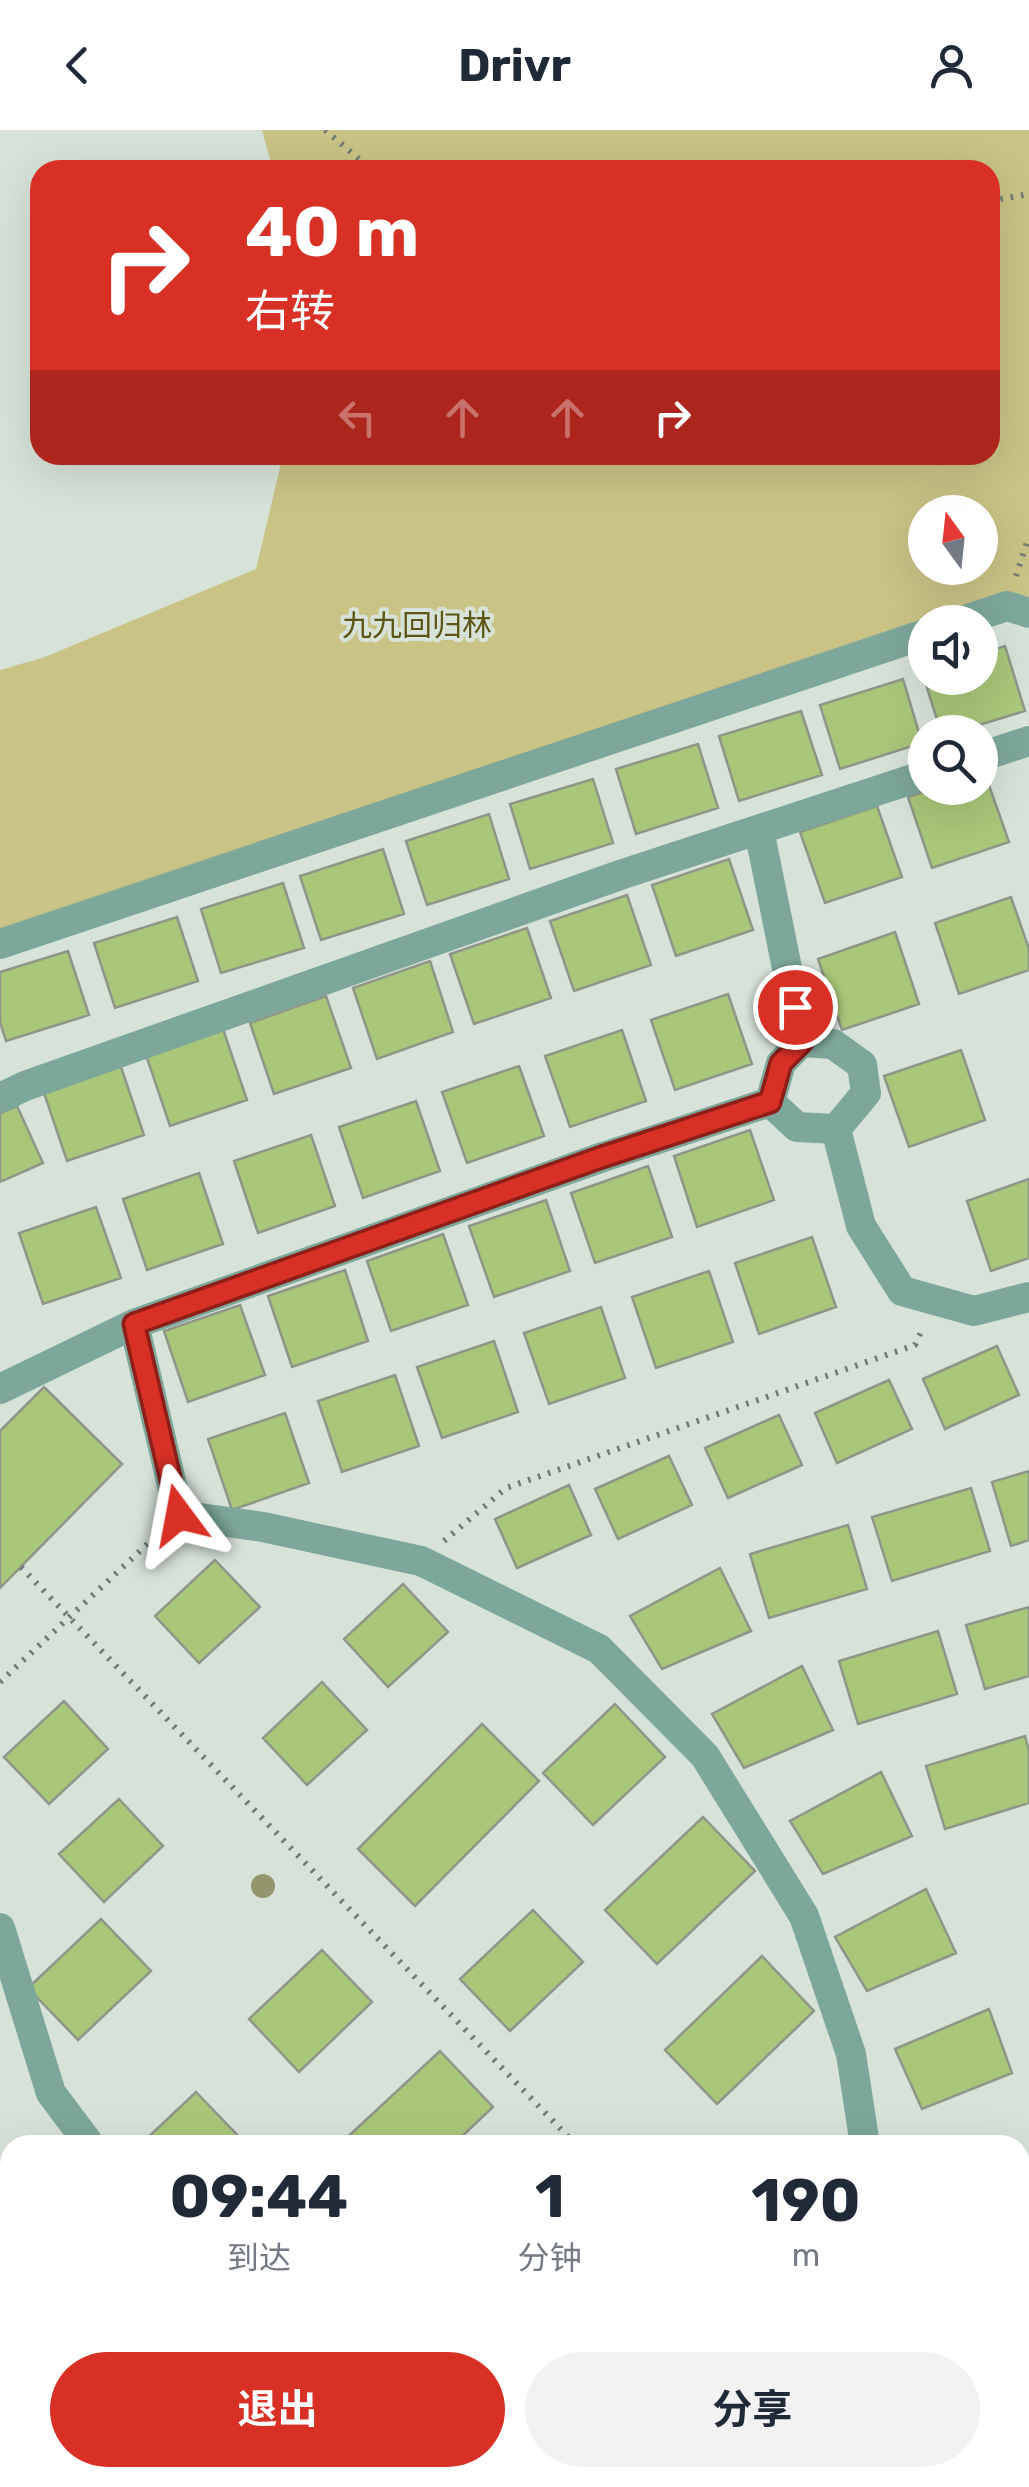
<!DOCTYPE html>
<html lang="zh">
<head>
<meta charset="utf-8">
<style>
  :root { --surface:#fff; --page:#f2f2f3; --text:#1f2937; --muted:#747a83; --accent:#d93025 }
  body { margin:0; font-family:Rubik,"Noto Sans SC",sans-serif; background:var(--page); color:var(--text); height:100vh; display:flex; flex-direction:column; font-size:38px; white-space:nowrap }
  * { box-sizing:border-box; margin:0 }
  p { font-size:32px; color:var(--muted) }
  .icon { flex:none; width:55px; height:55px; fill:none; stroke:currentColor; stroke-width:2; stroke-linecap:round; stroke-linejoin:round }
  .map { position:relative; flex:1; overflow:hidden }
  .panel { position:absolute; left:0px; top:2005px; width:1030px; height:352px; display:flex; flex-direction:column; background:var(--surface); border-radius:30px 30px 0 0; box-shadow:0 10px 40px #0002 }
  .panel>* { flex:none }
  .hud { position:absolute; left:30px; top:30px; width:970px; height:305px; border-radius:30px; box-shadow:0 10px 40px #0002; background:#d93025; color:#fff; overflow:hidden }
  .needle { width:65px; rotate:345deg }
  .controls { position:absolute; left:908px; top:365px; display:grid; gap:20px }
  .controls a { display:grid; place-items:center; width:90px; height:90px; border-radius:50%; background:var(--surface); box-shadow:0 10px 40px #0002; font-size:50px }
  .pin { position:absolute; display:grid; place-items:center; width:85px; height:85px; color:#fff; margin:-42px; border:5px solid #fff; border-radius:50%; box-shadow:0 2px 10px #0007 }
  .me { position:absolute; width:110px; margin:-55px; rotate:347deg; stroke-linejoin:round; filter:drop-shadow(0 0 8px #0008) }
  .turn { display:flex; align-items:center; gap:35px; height:210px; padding:0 50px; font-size:45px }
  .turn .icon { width:130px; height:130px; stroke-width:2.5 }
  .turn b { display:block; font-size:70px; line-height:85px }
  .lanes { display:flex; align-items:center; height:95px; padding:0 50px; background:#0003; justify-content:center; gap:50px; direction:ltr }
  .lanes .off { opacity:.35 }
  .eta { display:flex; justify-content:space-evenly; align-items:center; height:170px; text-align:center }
  .eta b { font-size:60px; font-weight:700; line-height:70px }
  .primary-button { display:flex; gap:20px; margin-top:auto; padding:20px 50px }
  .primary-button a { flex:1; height:115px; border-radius:60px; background:var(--accent); color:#fff; font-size:40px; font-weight:700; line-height:115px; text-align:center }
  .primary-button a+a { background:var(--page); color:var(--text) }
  header { display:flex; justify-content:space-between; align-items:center; height:130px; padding:0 50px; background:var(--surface); font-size:45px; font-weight:700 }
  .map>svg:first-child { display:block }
  .green { fill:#cac386; fill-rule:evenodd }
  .building { fill:#a8c779; stroke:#909589; stroke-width:2.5 }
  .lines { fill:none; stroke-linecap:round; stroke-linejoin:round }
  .path { stroke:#727a73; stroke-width:6; stroke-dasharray:2.5 8; stroke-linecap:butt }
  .minor { stroke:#7da79b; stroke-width:30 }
  .tree { fill:#94956c }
  .route-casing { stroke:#8d1f18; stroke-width:25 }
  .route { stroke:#d93025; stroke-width:18 }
  .labels { text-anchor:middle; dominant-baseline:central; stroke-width:8; stroke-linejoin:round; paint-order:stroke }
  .park-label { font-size:30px; fill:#5d5513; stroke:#d7e3d9 }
</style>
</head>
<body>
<header><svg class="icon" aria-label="back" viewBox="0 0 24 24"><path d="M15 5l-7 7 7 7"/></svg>Drivr<svg class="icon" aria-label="person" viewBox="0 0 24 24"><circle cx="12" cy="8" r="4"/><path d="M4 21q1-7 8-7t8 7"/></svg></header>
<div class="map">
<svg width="1029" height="2357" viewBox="0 0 1029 2357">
  <rect width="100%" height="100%" fill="#d7e3d9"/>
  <!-- green -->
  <path class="green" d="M262,0H1029V483L959,492H925L0,814V540L45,527L256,439L283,325H990V40H273ZM925,382H980V438H925Z"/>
  <!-- building -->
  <path class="building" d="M1005,516L1025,581L956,602H941L922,542L925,541V548H980V524Z
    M903,549L922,613L840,639L820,575Z
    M801,581L822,645L739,671L719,606Z
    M698,614L718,678L636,704L616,639Z
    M984,641L1009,712L932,738L908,667L936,658H980V643Z
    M593,649L613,713L530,739L510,674Z
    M877,676L902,747L825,773L800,702Z
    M489,684L509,749L427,775L406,711Z
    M383,719L404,784L321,810L300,746Z
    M729,729L753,800L676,826L652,755Z
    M283,753L304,818L221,843L201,779Z
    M627,765L651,835L574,861L550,791Z
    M1011,767L1029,819V840L959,864L935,793Z
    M177,787L198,851L115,878L94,813Z
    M527,798L551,868L474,894L450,824Z
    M895,802L919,874L842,900L818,829Z
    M68,821L89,885L6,911L0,892V842Z
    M430,831L453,902L377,929L353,858Z
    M728,864L752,934L675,960L651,890Z
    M326,866L351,938L274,964L250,893Z
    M223,899L247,970L170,996L146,925Z
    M622,900L646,971L570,997L545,926Z
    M961,920L985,990L909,1017L884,946Z
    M120,934L144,1005L67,1031L43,960Z
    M519,936L544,1006L467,1033L442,962Z
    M416,971L440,1041L363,1068L339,997Z
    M17,976L43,1033L0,1052V983Z
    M750,1000L774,1070L697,1097L674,1026Z
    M311,1005L335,1076L258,1103L234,1031Z
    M648,1036L672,1107L595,1133L571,1063Z
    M199,1043L223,1114L147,1140L123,1069Z
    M1029,1049V1128L991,1141L967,1071Z
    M546,1070L570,1141L494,1167L469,1096Z
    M96,1077L121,1148L43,1174L19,1103Z
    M443,1104L468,1175L391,1201L367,1131Z
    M812,1107L836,1177L759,1204L735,1133Z
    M345,1140L368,1211L292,1237L268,1166Z
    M709,1141L733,1212L656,1238L632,1167Z
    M240,1175L265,1245L188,1272L164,1201Z
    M601,1177L625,1248L549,1274L524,1203Z
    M494,1211L518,1282L442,1308L417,1237Z
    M997,1216L1019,1265L945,1299L923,1249Z
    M395,1245L419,1316L342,1342L318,1271Z
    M889,1250L912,1299L837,1333L815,1283Z
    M44,1257L122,1334L0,1458V1301Z
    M285,1283L309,1353L232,1380L208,1309Z
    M779,1285L802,1335L728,1368L705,1318Z
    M669,1326L692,1375L618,1409L595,1359Z
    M1029,1341V1410L1011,1416L992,1352Z
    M569,1355L591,1405L517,1438L495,1389Z
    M971,1358L990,1421L892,1451L872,1387Z
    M848,1395L867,1459L769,1488L750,1424Z
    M215,1430L260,1477L199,1533L155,1486Z
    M720,1438L751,1501L662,1539L630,1486Z
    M403,1454L448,1502L388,1557L344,1509Z
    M1029,1477V1546L985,1559L966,1495Z
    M938,1501L957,1564L858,1594L839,1531Z
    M802,1536L833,1600L744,1638L712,1584Z
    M322,1552L367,1600L307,1655L263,1608Z
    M64,1571L108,1619L49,1674L4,1627Z
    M615,1574L665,1627L593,1695L543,1643Z
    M482,1594L539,1651L415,1776L358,1719Z
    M1025,1606L1029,1621V1673L945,1699L926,1636Z
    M881,1642L912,1706L823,1744L790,1691Z
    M119,1669L163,1716L104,1772L59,1724Z
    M703,1687L755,1741L657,1834L605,1780Z
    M926,1759L956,1823L867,1861L835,1807Z
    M533,1780L583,1832L510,1901L460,1849Z
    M101,1789L151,1841L78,1910L28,1858Z
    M322,1820L372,1872L299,1942L249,1889Z
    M762,1826L814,1881L717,1974L665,1920Z
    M989,1879L1012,1943L922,1979L895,1919Z
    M440,1921L493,1977L453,2015H339Z
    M196,1962L246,2014L140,2015Z
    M1029,2195V2312L1020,2321V2204Z
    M10,2333V2348H65L68,2357H0V2335Z
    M89,2348H330L294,2357H91Z
    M683,2348H772L762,2357H693Z"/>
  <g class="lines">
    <!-- path -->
    <path class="path" d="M325,0L372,40
      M990,71L1029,64
      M1016,446L1029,406
      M444,1411L506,1358L915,1215L923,1198
      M21,1437L576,2015
      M0,1552L156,1406"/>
    <!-- minor -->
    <path class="minor" d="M959,492L1007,476L1029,483
      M980,627L1029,611
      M759,700L802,912L781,933L770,972L797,997L836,999L866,963L862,935L833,914L802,912
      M0,814L925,504
      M0,968L25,956L623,744L925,645
      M836,999L861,1096L902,1161L974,1181L1029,1167
      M134,1194L179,1385L263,1397L421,1431L599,1519L705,1626L804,1786L851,1924L865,2015
      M0,1259L134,1194L603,1027L770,972
      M0,1798L51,1963L90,2015
      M1020,2060L1029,2059
      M363,2348L365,2357"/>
  </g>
  <!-- trees -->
  <circle class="tree" cx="263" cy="1756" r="12"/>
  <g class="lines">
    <defs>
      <path id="route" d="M179,1385L134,1194L602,1027L770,972L781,933L802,912L795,877"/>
    </defs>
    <!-- route casing -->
    <use href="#route" class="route-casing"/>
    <!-- route -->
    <use href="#route" class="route"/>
  </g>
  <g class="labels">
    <!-- park labels -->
    <g class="park-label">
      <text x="417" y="496">九九回归林</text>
    </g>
  </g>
</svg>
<div class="controls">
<a><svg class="needle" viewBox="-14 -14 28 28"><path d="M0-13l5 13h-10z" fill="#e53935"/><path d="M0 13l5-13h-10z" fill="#747a83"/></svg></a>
<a><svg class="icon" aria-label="sound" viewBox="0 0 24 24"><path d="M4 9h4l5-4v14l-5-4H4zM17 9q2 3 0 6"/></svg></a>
<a><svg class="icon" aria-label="search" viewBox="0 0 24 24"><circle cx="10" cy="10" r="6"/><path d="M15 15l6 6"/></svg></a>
</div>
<div class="pin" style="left:795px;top:877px;background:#d93025"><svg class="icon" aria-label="arrive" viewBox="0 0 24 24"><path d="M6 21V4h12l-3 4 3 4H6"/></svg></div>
<svg class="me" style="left:179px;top:1385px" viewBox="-20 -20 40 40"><path d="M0-17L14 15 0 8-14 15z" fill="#d93025" stroke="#fff" stroke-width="4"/></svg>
<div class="hud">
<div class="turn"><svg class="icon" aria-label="right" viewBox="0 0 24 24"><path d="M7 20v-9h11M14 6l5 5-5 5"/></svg><div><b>40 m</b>右转</div></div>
<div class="lanes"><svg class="icon off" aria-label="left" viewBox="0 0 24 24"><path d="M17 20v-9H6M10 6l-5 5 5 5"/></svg><svg class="icon off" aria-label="ahead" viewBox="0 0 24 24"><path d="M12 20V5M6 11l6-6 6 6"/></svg><svg class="icon off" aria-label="ahead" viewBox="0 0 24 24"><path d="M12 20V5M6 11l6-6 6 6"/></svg><svg class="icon" aria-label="right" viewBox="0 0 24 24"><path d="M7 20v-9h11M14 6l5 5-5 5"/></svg></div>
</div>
<section class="panel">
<div class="eta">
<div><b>09:44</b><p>到达</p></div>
<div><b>1</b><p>分钟</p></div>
<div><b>190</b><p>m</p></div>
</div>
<div class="primary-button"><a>退出</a><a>分享</a></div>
</section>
</div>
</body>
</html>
